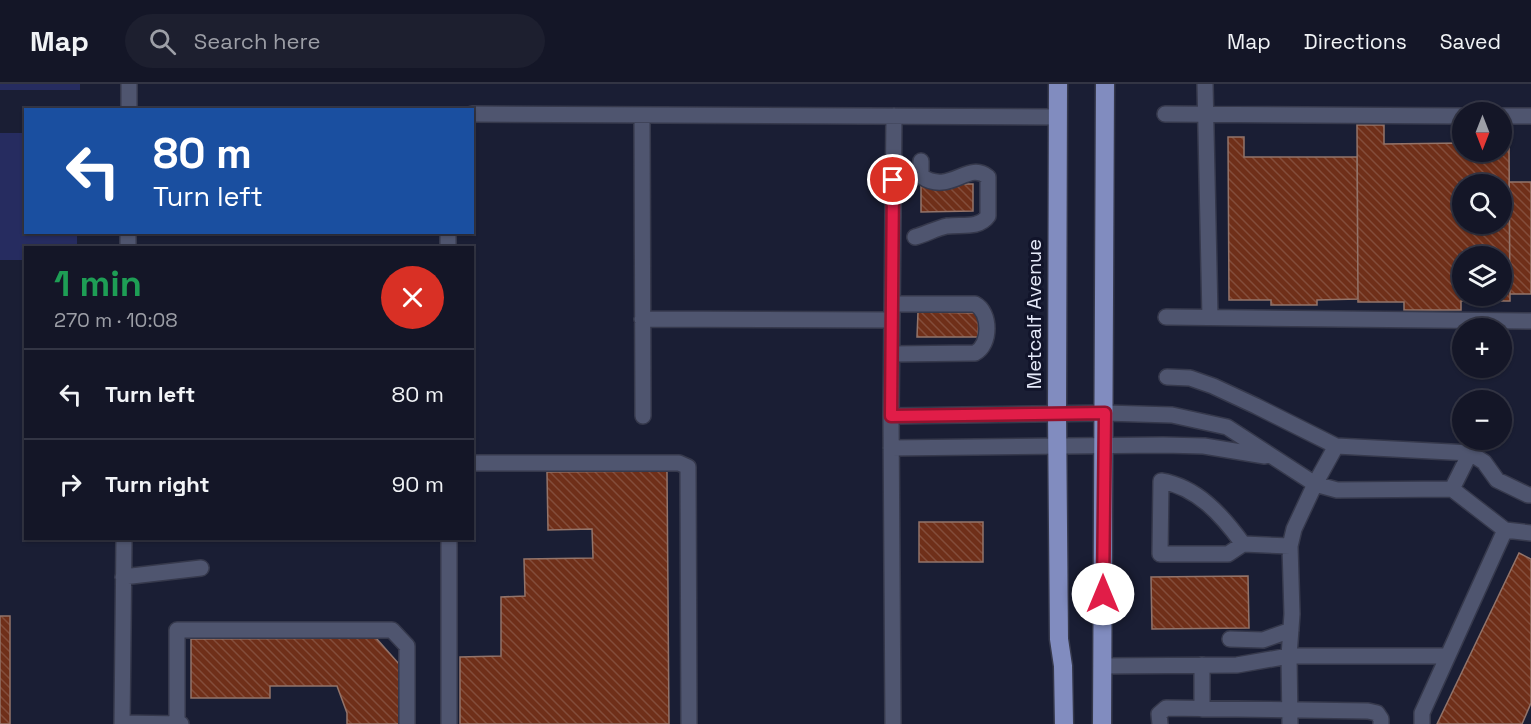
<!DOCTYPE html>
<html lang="en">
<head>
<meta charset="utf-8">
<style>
  :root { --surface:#141627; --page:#1d1f2f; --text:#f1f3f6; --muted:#9d9fa7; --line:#333544 }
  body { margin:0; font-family:"Space Grotesk",sans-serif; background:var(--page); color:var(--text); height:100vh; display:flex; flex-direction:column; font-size:22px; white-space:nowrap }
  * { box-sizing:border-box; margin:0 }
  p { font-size:20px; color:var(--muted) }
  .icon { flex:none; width:33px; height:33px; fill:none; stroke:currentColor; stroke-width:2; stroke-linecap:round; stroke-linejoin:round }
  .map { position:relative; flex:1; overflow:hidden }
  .panel { position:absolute; left:24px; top:162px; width:450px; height:294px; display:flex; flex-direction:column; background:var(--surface); border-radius:0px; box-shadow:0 2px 4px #0004,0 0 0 2px var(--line) }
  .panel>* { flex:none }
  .guide { position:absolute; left:24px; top:24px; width:450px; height:126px; border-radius:0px; box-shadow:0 2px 4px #0004,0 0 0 2px var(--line); background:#1a4fa0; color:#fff; overflow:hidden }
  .needle { width:39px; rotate:180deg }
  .controls { position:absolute; left:1452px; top:18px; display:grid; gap:12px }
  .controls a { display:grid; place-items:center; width:60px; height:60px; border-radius:50%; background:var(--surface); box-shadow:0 2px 4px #0004,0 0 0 2px var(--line); font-size:30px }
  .pin { position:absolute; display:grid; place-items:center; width:51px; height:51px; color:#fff; margin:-26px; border:3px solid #fff; border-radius:50%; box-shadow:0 2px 6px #0007 }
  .me { position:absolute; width:66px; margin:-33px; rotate:0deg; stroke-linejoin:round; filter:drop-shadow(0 0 4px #0008) }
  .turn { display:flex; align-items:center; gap:21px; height:126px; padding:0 30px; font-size:27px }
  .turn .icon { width:78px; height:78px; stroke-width:2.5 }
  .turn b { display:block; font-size:42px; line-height:51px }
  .round { display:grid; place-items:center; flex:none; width:63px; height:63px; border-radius:32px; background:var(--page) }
  .headline { display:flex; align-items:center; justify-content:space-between; height:102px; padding:0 30px }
  h1 { font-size:36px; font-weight:700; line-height:45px; color:#1e9e55 }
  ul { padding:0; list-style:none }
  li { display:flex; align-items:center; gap:18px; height:90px; padding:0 30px; border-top:2px solid var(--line) }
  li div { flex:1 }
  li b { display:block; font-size:22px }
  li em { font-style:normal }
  header { display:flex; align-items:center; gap:36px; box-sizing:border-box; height:84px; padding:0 30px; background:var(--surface); border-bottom:2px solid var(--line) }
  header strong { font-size:28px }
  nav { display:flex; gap:33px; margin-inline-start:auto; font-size:21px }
  .search { width:420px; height:54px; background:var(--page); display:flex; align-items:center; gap:15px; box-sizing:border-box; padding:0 21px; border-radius:33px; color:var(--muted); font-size:22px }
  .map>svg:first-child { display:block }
  .green { fill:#262c60 }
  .building { fill:url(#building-back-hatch); stroke:#93746a; stroke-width:1.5; fill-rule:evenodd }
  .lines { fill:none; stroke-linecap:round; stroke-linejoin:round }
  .minor-casing { stroke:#36394c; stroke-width:18 }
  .major-casing { stroke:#36394c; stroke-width:21 }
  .minor { stroke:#4f556f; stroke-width:15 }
  .major { stroke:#818cbf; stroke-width:18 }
  .route-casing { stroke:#92132f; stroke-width:15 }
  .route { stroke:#e11d48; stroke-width:10 }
  .labels { text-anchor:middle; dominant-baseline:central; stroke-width:6; stroke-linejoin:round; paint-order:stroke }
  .street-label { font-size:20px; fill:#e5e9f9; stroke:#11142a }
</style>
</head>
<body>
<header>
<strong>Map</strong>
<div class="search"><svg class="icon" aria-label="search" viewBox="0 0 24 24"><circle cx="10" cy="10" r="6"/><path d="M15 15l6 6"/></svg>Search here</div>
<nav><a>Map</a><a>Directions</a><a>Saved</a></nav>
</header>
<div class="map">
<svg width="1531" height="640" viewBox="0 0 1531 640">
  <defs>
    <pattern id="building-back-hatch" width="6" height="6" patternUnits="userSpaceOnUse" patternTransform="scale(1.5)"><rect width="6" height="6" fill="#6f2f19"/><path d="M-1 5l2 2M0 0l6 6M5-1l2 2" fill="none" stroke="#834d3b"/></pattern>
  </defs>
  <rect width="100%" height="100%" fill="#1a1e34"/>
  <!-- green -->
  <path class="green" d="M0,0H80V6H0Z
    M0,49H25L26,148L77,149V163L26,164L25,176H0Z"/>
  <!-- building -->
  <path class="building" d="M1357,41H1384V60L1462,59V68H1502V59H1509L1510,217H1461V226H1404V218H1358ZM1462,100H1502V140H1462ZM1462,172H1502V212H1462Z
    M1228,53H1244V73H1357L1358,215L1317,216V221H1271V216H1229Z
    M1509,98H1531V210H1510Z
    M921,100H973V127L921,128Z
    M918,228L979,229L978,253H917Z
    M667,387L669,640H460V573L501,572V513L525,512L524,475L593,474L592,445L548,446L547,388Z
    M919,438H983V478H919Z
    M1519,469L1531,475V619L1522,640H1437Z
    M1248,492L1249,544L1152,545L1151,493Z
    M0,532H10V640H0Z
    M376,554L399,580V640H347V629L337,602H270V614H191V555Z"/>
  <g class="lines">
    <defs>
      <path id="minor" d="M1205,0L1210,233
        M129,26V0
        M472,30L1058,33
        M1165,30L1462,32
        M642,31L643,332
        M1502,32H1531
        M448,148V164
        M915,153C926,150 937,144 947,142C961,140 979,145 988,132V93C968,76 950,112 921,92V77
        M128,164V148
        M1166,233L1531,237
        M642,235L892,236
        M892,270L975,269C991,261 991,228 975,220H892
        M1167,293L1190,294L1213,302L1256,322L1336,362L1470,369L1484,378L1497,396L1528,411H1531
        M891,332L1105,329L1172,331L1227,343L1315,400L1337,406L1452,405L1505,446L1531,449
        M891,364L1163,361L1204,362L1265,372
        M472,379H679L688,383L689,640
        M1161,397C1197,403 1222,431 1243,460L1228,470H1160Z
        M1452,405L1470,369
        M449,454V640
        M1243,460L1290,462
        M123,493L201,484
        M1230,555L1263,556L1291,546
        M1202,581V625
        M1102,582L1237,581L1289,572H1446
        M122,639L181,640
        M122,640L124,454
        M177,640V546H392L407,562V640
        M893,640L891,332L894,32
        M1160,640L1159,630L1166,624L1368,627L1377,629L1381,635V640
        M1290,640L1289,572L1292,530L1290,462L1294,445L1315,400L1336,362
        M1422,640V629L1505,446"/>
      <path id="major" d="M1058,0L1057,330L1059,555L1063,582L1064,640
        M1102,640L1105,0"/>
    </defs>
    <!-- minor casing -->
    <use href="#minor" class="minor-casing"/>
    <!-- major casing -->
    <use href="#major" class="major-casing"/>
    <!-- minor -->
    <use href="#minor" class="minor"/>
    <!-- major -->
    <use href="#major" class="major"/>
  </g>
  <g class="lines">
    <defs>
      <path id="route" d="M893,96L891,332L1105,329L1103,510"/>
    </defs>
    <!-- route casing -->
    <use href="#route" class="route-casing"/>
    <!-- route -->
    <use href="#route" class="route"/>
  </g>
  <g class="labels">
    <!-- street labels -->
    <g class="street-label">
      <text transform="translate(1034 230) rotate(-90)">Metcalf Avenue</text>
    </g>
  </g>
</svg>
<div class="controls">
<a><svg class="needle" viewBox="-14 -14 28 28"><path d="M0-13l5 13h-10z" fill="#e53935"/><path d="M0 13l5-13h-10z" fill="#9d9fa7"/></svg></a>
<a><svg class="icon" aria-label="search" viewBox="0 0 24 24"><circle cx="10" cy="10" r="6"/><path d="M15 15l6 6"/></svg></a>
<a><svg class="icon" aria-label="layers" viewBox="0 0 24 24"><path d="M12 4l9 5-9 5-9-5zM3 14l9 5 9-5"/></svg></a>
<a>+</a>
<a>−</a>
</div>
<div class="pin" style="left:893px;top:96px;background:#d93025"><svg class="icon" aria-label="arrive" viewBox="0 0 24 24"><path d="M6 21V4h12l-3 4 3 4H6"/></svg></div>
<svg class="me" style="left:1103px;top:510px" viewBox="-20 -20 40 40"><circle r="19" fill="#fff"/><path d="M0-13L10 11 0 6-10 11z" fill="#e11d48"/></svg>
<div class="guide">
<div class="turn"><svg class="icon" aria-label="left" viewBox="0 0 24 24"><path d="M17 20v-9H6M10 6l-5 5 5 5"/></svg><div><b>80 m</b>Turn left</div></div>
</div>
<section class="panel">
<div class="headline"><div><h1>1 min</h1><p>270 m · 10:08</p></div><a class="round" style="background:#d93025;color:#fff"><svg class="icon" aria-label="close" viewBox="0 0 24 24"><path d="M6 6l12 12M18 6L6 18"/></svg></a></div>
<ul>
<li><svg class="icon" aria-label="left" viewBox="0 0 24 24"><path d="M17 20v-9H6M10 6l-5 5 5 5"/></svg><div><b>Turn left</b></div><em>80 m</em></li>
<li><svg class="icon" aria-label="right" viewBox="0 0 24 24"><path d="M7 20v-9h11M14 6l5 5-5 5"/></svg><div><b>Turn right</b></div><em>90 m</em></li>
</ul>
</section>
</div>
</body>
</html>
